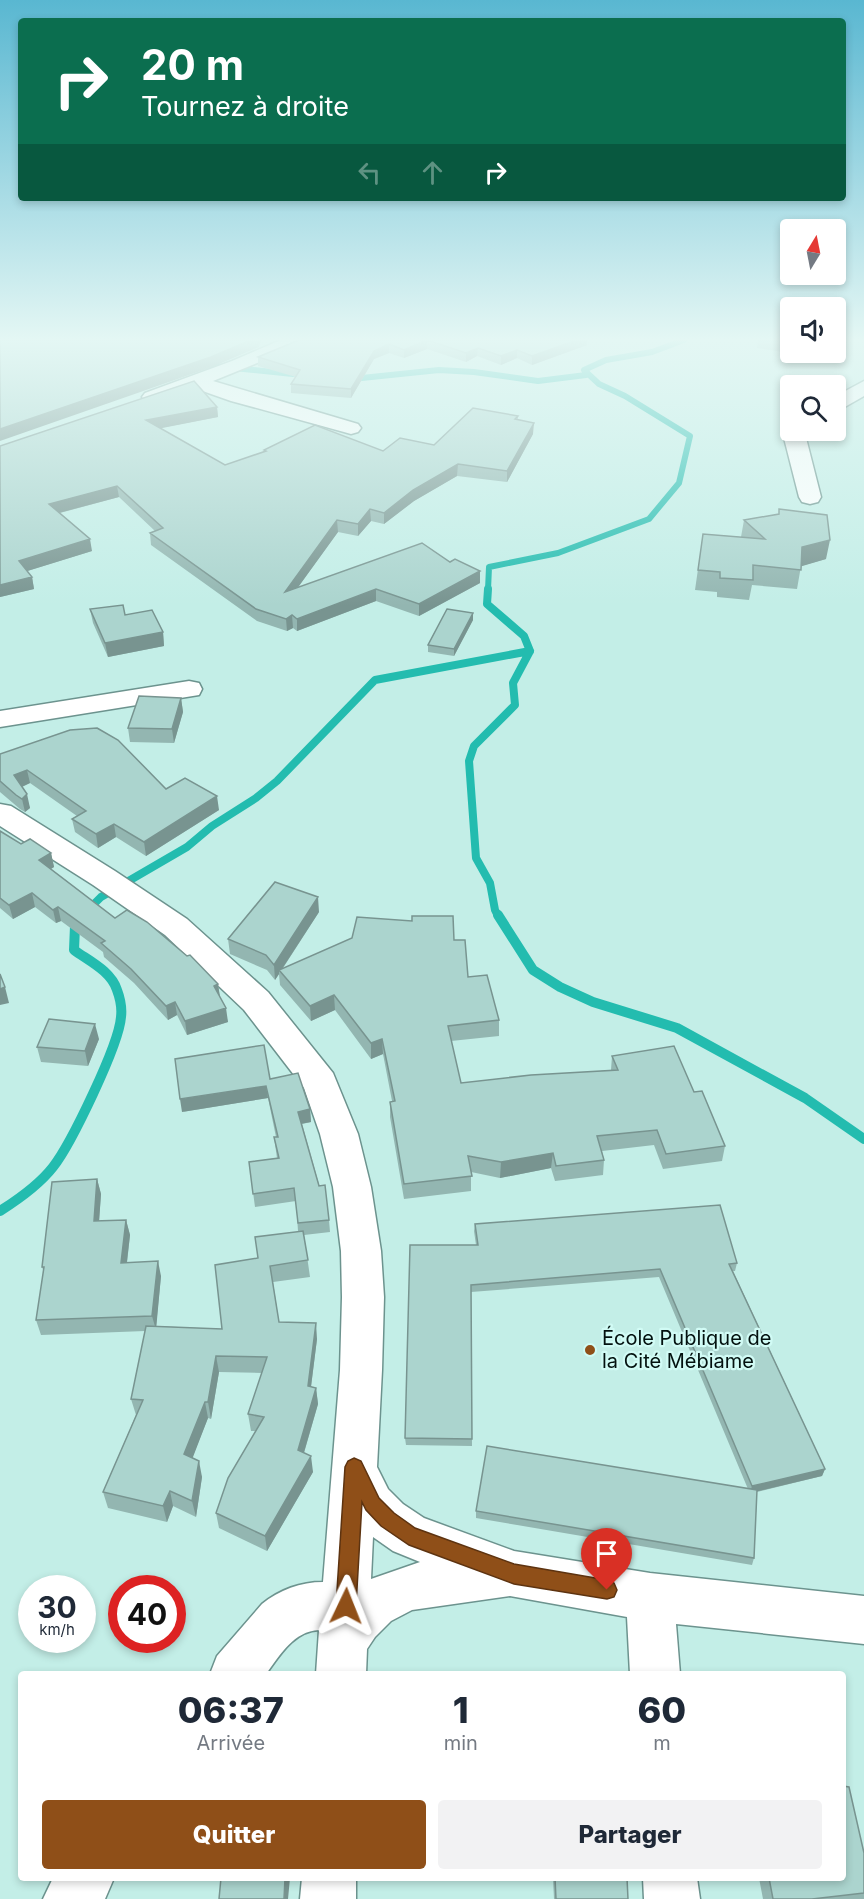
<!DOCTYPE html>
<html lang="fr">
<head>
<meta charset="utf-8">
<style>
  :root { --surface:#fff; --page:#f2f2f3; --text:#1f2937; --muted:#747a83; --accent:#8f4f18 }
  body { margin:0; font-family:Inter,sans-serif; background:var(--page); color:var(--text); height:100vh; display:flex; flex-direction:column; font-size:22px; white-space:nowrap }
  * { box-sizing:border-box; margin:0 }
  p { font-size:20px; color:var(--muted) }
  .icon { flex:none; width:33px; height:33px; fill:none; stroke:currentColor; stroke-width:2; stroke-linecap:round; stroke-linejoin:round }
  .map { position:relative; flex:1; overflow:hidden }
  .side { position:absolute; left:18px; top:1671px; width:828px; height:210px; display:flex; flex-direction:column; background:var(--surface); border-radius:6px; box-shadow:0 3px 9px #0003 }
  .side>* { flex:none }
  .top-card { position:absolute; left:18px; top:18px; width:828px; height:183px; border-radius:6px; box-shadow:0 3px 9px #0003; background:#0b6e4f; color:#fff; overflow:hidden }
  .needle { width:39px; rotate:10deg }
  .controls { position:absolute; left:780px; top:219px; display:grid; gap:12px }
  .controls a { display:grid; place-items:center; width:66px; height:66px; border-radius:6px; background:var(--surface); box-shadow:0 3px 9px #0003; font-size:30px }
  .speed { position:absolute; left:18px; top:1575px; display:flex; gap:12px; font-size:30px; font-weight:700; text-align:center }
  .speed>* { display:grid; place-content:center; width:78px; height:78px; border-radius:50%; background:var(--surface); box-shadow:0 3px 9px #0003; line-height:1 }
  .speed small { font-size:15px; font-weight:400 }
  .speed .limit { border:9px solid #d22; background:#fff; color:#111 }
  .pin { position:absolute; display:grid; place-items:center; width:51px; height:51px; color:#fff; margin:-62px -26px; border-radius:50% 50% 50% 0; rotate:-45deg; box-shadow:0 0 6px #0007 }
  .pin .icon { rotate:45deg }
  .me { position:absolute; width:66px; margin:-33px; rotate:2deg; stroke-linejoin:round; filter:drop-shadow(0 0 4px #0008) }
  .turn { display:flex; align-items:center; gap:21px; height:126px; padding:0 24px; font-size:27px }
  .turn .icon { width:78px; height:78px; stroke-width:2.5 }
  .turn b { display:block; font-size:42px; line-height:51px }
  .lanes { display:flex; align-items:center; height:57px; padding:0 24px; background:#0003; justify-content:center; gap:30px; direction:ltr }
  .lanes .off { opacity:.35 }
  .eta { display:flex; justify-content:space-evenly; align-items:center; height:102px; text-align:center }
  .eta b { font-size:36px; font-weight:800; line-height:42px }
  .primary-button { display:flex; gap:12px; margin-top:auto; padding:12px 24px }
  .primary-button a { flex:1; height:69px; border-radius:6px; background:var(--accent); color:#fff; font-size:24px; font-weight:800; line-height:69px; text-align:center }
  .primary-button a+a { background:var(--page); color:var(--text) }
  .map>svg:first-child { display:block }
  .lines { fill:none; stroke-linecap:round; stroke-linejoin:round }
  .stream-far2 { stroke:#23bcaf; stroke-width:6 }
  .stream-far1 { stroke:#23bcaf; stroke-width:8 }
  .stream { stroke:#23bcaf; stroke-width:10 }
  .minor-casing { stroke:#6c938e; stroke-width:3 }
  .minor { fill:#fff; fill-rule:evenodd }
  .wall { fill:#93b6b1 }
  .shaded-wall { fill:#789490 }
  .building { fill:#abd4ce; stroke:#789490; stroke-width:1.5 }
  .route { fill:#8f4f18; stroke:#5d3310; stroke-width:1.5 }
  .poi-dot { fill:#8f4f18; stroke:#d1fbf5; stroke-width:2 }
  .labels { text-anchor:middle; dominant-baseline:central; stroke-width:4.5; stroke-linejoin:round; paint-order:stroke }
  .near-poi-label { font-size:20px; fill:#03110f; stroke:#d1fbf5; text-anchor:start }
</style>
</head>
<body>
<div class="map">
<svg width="864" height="1899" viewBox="0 0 864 1899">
  <rect width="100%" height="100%" fill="#c3eee7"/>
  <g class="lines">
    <!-- stream-far2 -->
    <path class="stream-far2" d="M203,365L293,374
      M352,379L439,370L474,372L538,381L586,375
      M488,590L489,567L558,553L649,519L679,483L690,436L625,396L599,384L584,370L606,360L652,352L684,340"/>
    <!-- stream-far1 -->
    <path class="stream-far1" d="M87,911L101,897L187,847L212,826L256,798L277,781L375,680L530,651L524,636L487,604L488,589
      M498,916L495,910L490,883L476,858L469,761L474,746L515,705L513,683L530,651"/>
    <!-- stream -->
    <path class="stream" d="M498,915L533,970L560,987L593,1002L677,1028L805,1098L864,1139
      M0,1211C19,1199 39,1185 53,1167C71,1144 119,1045 121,1017C122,1009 120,998 117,990C111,971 89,961 74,950L75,926L79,922"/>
    <defs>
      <path id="minor" d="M281,340H306L304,344L213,381L358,424L361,428L358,432L351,434L344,432L231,401L194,388L152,403L145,401L142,397L145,393L232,361Z
        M864,381V396L843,408L836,410V396Z
        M790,430H811L806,438L821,497L818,502L810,504L802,502L799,497L784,438Z
        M189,681L199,683L202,689L199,695L0,727V711Z
        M0,804L11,806L115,871L187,919L268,992L333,1073L358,1134L371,1187L381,1251L384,1297L382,1370L377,1467L388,1489L403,1504L424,1518L514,1551L650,1573L864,1596V1644L676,1624L680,1674H630L627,1617L510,1596L412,1610L391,1621L375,1637L367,1649L366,1674H316L319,1630C294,1631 280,1655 266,1674H210L217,1656L262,1604C279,1590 301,1582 323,1582L340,1370L342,1297L341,1251L333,1187L320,1134L304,1088L244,1010L165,935L93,885L0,826ZM373,1537L393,1551L420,1562L371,1579Z
        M53,1878H114L105,1899H43Z
        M302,1878H356V1899H300Z
        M643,1878H697L700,1899H644Z"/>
    </defs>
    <!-- minor casing -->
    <use href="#minor" class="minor-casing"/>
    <!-- minor -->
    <use href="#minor" class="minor"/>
  </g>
  <!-- wall -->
  <path class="wall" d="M299,340H587V345L532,365L517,358L501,365L477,356L466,362L427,349L404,358L389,353L374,359L351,398L291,393V384L296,377L258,366V357Z
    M758,340H790V352H836V340H846L837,360L757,348Z
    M217,407L218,417L160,428L225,465L265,452L264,450L383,451L434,445L518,416V419L533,434L507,482L457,476L414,501L384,524L371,521L358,536L338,532L298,587L450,562L480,571V583L419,616L376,601L297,631L293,628L287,631L257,621L151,545L150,533L155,531L119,497L60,513L92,551L27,571L32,577L34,589L0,597V446Z
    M779,514L826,559L801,566L797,589L752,585L749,600L717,597V592L695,590L703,534L741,537L744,520Z
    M90,609L163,632L164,646L108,657L93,623Z
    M473,613V620L454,656L428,652V645Z
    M181,698L183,712L174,743L130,742L128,728Z
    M0,754L166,789L219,810L146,856L116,837L98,848L75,832L72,819L77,816L30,783L22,787L30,808L25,812L20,809L0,792Z
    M0,831L21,844L51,853L54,867L51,869L115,918L218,984L220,997L228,1022L187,1035L177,1015L168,1020L134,983L104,957L103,952L61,921L56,923L35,907L13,919L0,908Z
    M319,912L283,968L454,940L468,977L499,1020V1036L451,1041L461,1083L611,1070L612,1056L694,1092L725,1146L722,1161L663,1169L654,1145L602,1151L604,1160L603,1175L555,1181L551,1168L500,1178L471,1172V1191L404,1199L390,1117V1102L392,1101L383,1054L371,1059L335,1010L311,1021L280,985L279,974L275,980L267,970L230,954L228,939Z
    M99,1039L88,1066L41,1062L37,1047Z
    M270,1079L310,1109L311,1122L302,1124L329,1220L330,1232L304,1235L310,1277L273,1282L279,1322L317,1339L311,1387L316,1388L318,1404L304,1453L313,1472L267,1551L219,1528L216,1513L256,1431H251L248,1414L262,1373L219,1372L211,1419L208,1418L192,1458L202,1477L196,1517L173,1506L167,1522L108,1508L103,1492L136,1415L131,1399L145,1331L41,1335L36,1320L44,1272L42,1267L97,1179L101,1194L99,1221L126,1220L130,1235L127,1263L161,1276L156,1326L222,1329L258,1258L298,1231L296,1201L255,1207L249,1162L277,1158L274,1137H276L268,1098L182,1112Z
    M475,1224L737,1263L735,1271H733L825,1469L822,1476L757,1492L754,1558L752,1565L476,1518V1511L748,1489L659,1277L471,1292L472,1446L406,1445L405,1438L476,1245L474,1231Z
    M864,1853V1899H763L759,1878H843Z
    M553,1878H627L628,1899H554Z"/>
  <!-- shaded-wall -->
  <path class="shaded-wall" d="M251,340H261L259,347L212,367L0,441V429Z
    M427,340V349L404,358V350Z
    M577,340H587V345L532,365V356Z
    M843,340H846L837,360L839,349Z
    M389,344V353L374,359L351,398V389L374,351Z
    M478,348L477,356L466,362V353Z
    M517,350V358L501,365V356Z
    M217,407L218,417L147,431L146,420Z
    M534,423L533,434L507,482V471Z
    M458,464L457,476L414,501L384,524V513L413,490Z
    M117,486L119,497L51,515L49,504Z
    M370,509L371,521L358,536V524Z
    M337,520L338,532L286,604L285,592Z
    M90,539L92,551L21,573L19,561Z
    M830,540L826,559L799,567L802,547Z
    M480,571V583L419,616V604Z
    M32,577L34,589L0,597V585Z
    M376,589V601L297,631V619Z
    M473,613V620L454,656V649Z
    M292,615L293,628L287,631L286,619Z
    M163,632L164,646L108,657L105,643Z
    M181,698L183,712L174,743L172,729Z
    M27,770L30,783L17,789L14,775Z
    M27,794L30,808L25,812L22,799Z
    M217,796L219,810L146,856L144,842Z
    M114,824L116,837L98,848L96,834Z
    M51,853L54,867L42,874L39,860Z
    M32,893L35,907L13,919L9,905Z
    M318,897L319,912L280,972L279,970V974L275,980L274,965Z
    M58,907L61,921L56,923L53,910Z
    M218,984L220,998L214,986Z
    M5,987L9,1003L0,1005V989Z
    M334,995L335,1010L311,1021L310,1006Z
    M175,1002L177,1015L168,1020L166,1006Z
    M226,1008L228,1022L187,1035L185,1021Z
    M95,1024L99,1039L88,1066L85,1051Z
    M382,1039L383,1054L371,1059V1043Z
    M266,1086L268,1098L182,1112L180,1099Z
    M310,1109L311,1122L300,1124L298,1112Z
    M553,1153L551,1168L500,1178L501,1162Z
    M97,1179L101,1194L98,1236L94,1221Z
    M126,1220L130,1235L125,1278L121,1263Z
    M158,1261L161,1276L156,1330L152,1316Z
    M316,1323L317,1339L309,1402L308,1386Z
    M216,1356L219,1372L211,1419L208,1402Z
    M316,1388L318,1404L300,1466L298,1450Z
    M205,1402L208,1418L188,1470L184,1454Z
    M311,1456L313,1472L267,1551L265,1536Z
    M199,1461L202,1477L196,1517L192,1501Z
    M825,1469L822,1476L750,1493L752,1486Z
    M170,1491L173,1506L167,1522L163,1506Z
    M285,1878H290L288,1899H284Z"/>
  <!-- building -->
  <path class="building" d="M0,340H251L211,357L0,429Z
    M299,340H577L532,356L517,350L501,356L478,348L466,353L427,340L404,350L389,344L374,351L351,389L291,384L300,370L258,357Z
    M775,340H790V342Z
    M836,340H843L839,349L836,348Z
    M194,381L217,407L146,420L225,465L266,451L264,450L315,425L383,451L400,438L434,445L473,408L518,416L515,419L534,423L507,471L458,464L413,490L384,513L370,509L358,524L337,520L285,592L422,543L450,562L455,559L480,571L419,604L376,589L297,619L292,615L286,619L256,609L150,533L163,528L117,486L49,504L90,539L19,561L32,577L0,585V446Z
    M779,509L827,515L830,540L802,547L801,570L753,565V580L720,578V572L698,570L703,534L765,539L744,520L779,514Z
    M123,605L125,615L152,610L163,632L105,643L90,609Z
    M447,609L473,613L454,649L428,645Z
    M139,696L181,698L172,729L128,728Z
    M97,728L118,740L166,789L185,778L217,796L144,842L114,824L96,834L72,819L86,811L27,770L14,775L27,794L22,799L16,795L0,781V754L70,730Z
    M0,831L21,844L30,839L51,853L39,860L115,918L127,910L147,922L187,956L190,955L218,984L214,986L226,1008L185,1021L175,1002L166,1006L131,969L101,943L105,941L58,907L53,910L32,893L9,905L0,898Z
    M275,882L318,897L274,965L266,955L228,939Z
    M412,916H453L454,940H465L468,977L487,975L499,1020L448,1026L461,1083L531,1075L618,1070L612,1056L674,1046L694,1092L702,1091L725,1146L666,1154L657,1130L597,1136L604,1160L556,1166L553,1153L501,1162L468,1156L472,1176L404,1184L390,1102L395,1101L382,1039L371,1043L334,995L310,1006L279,970L352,938L357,917L412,921Z
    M0,974L5,987L0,989Z
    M49,1019L95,1024L85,1051L37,1047Z
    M264,1045L270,1079L298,1073L310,1109L298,1112L319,1186L325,1185L329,1220L298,1223L294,1188L253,1194L249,1162L279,1158L274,1137H278L266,1086L180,1099L175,1059Z
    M97,1179L94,1221L126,1220L121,1263L158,1261L152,1316L36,1320L44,1267H42L52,1182Z
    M720,1205L737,1263L729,1264L825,1469L752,1486L660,1269L471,1285L472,1439L405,1438L410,1245H478L475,1224Z
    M303,1231L308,1260L270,1266L279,1322L316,1323L308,1386L316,1388L298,1450L311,1456L265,1536L216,1513L228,1478L264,1417L248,1414L267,1357L216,1356L208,1402H205L184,1454L199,1461L192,1501L170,1491L163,1506L103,1492L143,1400L131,1399L146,1326L222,1329L215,1265L258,1258L255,1237Z
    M487,1446L757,1490L754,1558L476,1511Z
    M843,1786L849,1787L864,1853V1893L812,1899H773L769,1878H843Z
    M221,1878H285L284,1899H219Z
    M555,1878H627L628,1899H556Z"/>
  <!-- sky -->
  <linearGradient id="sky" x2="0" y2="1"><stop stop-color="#59b7d1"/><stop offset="0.56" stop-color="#e4f7f4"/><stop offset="1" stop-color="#e4f7f4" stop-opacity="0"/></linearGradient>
  <rect width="864" height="606" fill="url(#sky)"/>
  <!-- route -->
  <path class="route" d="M354,1458L361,1461L379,1498L394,1513L415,1528L514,1564L607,1580L614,1583L617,1590L614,1597L607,1599L514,1584L409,1545L381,1526L366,1510L362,1502L356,1606L353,1614L346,1616L339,1614L336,1606L345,1467L348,1461Z"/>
  <!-- markers -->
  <circle class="poi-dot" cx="590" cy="1350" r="6"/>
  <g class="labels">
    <!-- near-poi labels -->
    <g class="near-poi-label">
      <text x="602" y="1338">École Publique de<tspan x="602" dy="23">la Cité Mébiame</tspan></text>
    </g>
  </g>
</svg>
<div class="controls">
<a><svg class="needle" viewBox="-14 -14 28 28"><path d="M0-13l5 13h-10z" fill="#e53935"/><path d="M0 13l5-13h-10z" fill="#747a83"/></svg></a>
<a><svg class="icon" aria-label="sound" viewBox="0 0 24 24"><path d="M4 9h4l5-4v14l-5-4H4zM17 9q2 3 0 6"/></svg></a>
<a><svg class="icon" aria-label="search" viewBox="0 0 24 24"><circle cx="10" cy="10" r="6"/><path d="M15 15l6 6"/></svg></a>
</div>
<div class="speed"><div>30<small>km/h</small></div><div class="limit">40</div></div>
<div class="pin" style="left:607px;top:1590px;background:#d93025"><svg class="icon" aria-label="arrive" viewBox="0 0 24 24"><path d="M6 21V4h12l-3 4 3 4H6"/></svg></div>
<svg class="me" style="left:346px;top:1606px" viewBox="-20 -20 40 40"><path d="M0-17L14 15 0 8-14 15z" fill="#8f4f18" stroke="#fff" stroke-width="4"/></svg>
<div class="top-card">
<div class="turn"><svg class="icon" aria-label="right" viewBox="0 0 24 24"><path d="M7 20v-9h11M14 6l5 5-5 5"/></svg><div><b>20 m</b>Tournez à droite</div></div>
<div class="lanes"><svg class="icon off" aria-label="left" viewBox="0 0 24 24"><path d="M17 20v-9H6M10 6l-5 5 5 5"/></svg><svg class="icon off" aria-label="ahead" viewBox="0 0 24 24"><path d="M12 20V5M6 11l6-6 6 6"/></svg><svg class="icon" aria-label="right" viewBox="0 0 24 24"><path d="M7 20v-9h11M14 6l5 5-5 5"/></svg></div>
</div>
<section class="side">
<div class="eta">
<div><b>06:37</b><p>Arrivée</p></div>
<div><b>1</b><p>min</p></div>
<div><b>60</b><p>m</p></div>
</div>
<div class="primary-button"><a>Quitter</a><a>Partager</a></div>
</section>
</div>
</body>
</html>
